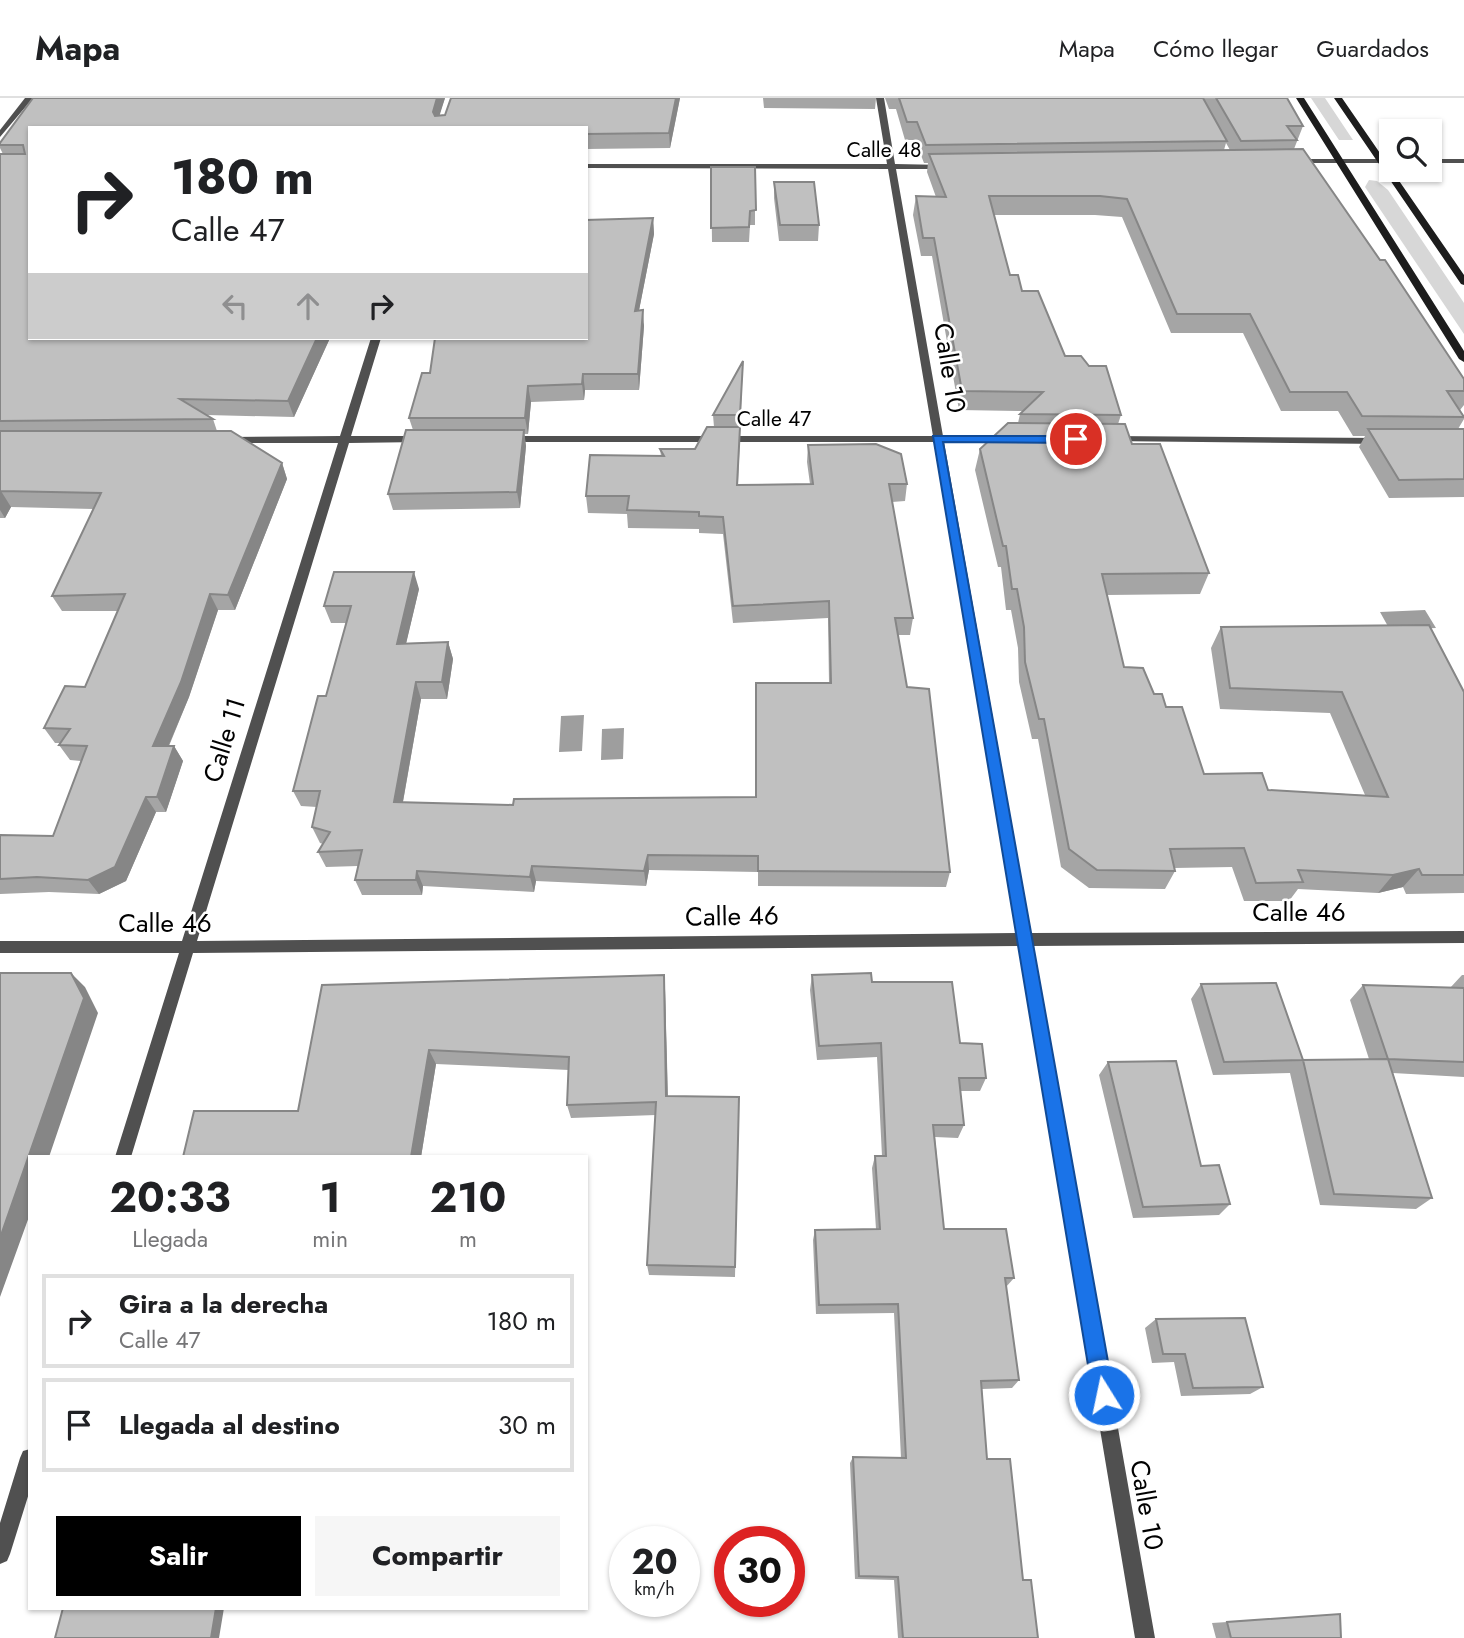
<!DOCTYPE html>
<html lang="es">
<head>
<meta charset="utf-8">
<style>
  :root { --surface:#fff; --page:#f6f6f6; --text:#202124; --muted:#757577; --line:#e0e0e0; --accent:#000 }
  body { margin:0; font-family:Jost,sans-serif; background:var(--page); color:var(--text); height:100vh; display:flex; flex-direction:column; font-size:26px; white-space:nowrap }
  * { box-sizing:border-box; margin:0 }
  p { font-size:23px; color:var(--muted) }
  .icon { flex:none; width:38px; height:38px; fill:none; stroke:currentColor; stroke-width:2; stroke-linecap:round; stroke-linejoin:round }
  .map { position:relative; flex:1; overflow:hidden }
  .side { position:absolute; left:28px; top:1057px; width:560px; height:455px; display:flex; flex-direction:column; background:var(--surface); border-radius:0px; box-shadow:0 2px 5px #0004 }
  .side>* { flex:none }
  .banner { position:absolute; left:28px; top:28px; width:560px; height:214px; border-radius:0px; box-shadow:0 2px 5px #0004; background:#fff; color:var(--text); overflow:hidden }
  .fabs { position:absolute; left:1379px; top:21px; display:grid; gap:14px }
  .fabs a { display:grid; place-items:center; width:63px; height:63px; border-radius:0px; background:var(--surface); box-shadow:0 2px 5px #0004; font-size:35px }
  .speed { position:absolute; left:609px; top:1428px; display:flex; gap:14px; font-size:35px; font-weight:700; text-align:center }
  .speed>* { display:grid; place-content:center; width:91px; height:91px; border-radius:50%; background:var(--surface); box-shadow:0 2px 5px #0004; line-height:1 }
  .speed small { font-size:18px; font-weight:400 }
  .speed .limit { border:10px solid #d22; background:#fff; color:#111 }
  .pin { position:absolute; display:grid; place-items:center; width:60px; height:60px; color:#fff; margin:-30px; border:4px solid #fff; border-radius:50%; box-shadow:0 2px 7px #0007 }
  .me { position:absolute; width:77px; margin:-38px; rotate:350deg; stroke-linejoin:round; filter:drop-shadow(0 0 5px #0008) }
  .turn { display:flex; align-items:center; gap:24px; height:147px; padding:0 28px; font-size:32px }
  .turn .icon { width:91px; height:91px; stroke-width:2.5 }
  .turn b { display:block; font-size:49px; line-height:60px }
  .lanes { display:flex; align-items:center; height:66px; padding:0 28px; background:#0003; justify-content:center; gap:35px; direction:ltr }
  .lanes .off { opacity:.35 }
  .eta { display:flex; justify-content:space-evenly; align-items:center; height:119px; text-align:center }
  .eta b { font-size:42px; font-weight:700; line-height:49px }
  .cta { display:flex; gap:14px; margin-top:auto; padding:14px 28px }
  .cta a { flex:1; height:80px; border-radius:0px; background:var(--accent); color:#fff; font-size:28px; font-weight:700; line-height:80px; text-align:center }
  .cta a+a { background:var(--page); color:var(--text) }
  ul { padding:0; list-style:none }
  li { display:flex; align-items:center; gap:21px; height:94px; margin:0 14px 10px; padding:0 14px; border:4px solid var(--line); border-radius:0px }
  li div { flex:1 }
  li b { display:block; font-size:26px }
  li em { font-style:normal }
  header { display:flex; align-items:center; gap:42px; box-sizing:border-box; height:98px; padding:0 35px; background:var(--surface); border-bottom:2px solid var(--line) }
  header strong { font-size:33px }
  nav { display:flex; gap:38px; margin-inline-start:auto; font-size:24px }
  .map>svg:first-child { display:block }
  .green { fill:#d7d7d7 }
  .water { fill:#9e9e9e }
  .lines { fill:none; stroke-linecap:round; stroke-linejoin:round }
  .minor { fill:#505050; fill-rule:evenodd }
  .secondary { fill:#1d1d1d; fill-rule:evenodd }
  .wall { fill:#a5a5a5; fill-rule:evenodd }
  .shaded-wall { fill:#868686 }
  .building { fill:#c0c0c0; stroke:#868686; stroke-width:2 }
  .route { fill:#1a73e8; stroke:#114b97; stroke-width:2 }
  .labels { text-anchor:middle; dominant-baseline:central; stroke-width:5; stroke-linejoin:round; paint-order:stroke }
  .far-street-label { font-size:21px; fill:#000; stroke:#fff }
  .street-label { font-size:26px; fill:#000; stroke:#fff }
</style>
</head>
<body>
<header>
<strong>Mapa</strong>
<nav><a>Mapa</a><a>Cómo llegar</a><a>Guardados</a></nav>
</header>
<div class="map">
<svg width="1464" height="1540" viewBox="0 0 1464 1540">
  <rect width="100%" height="100%" fill="#fff"/>
  <!-- green -->
  <path class="green" d="M1311,0H1325L1353,42H1339Z
    M1369,82L1377,83L1388,92L1464,205V236L1365,89Z"/>
  <!-- water -->
  <path class="water" d="M1425,512L1436,530L1390,532L1380,514Z
    M584,617L582,653L559,654L561,618Z
    M624,630L623,661L601,662L602,631Z"/>
  <g class="lines">
    <!-- minor -->
    <path class="minor" d="M25,0H33L0,39V32Z
      M876,0H884L895,66L945,67L949,69L945,71H896L943,338H1010L1015,341L1010,344H944L1031,835L1464,833V845L1033,848L1155,1540H1135L1019,848L193,855L131,1059H115L179,855H0V843H182L338,345H229L224,342L229,339L340,338L371,240H381L351,338H422L427,341L422,344L349,345L197,843L1016,835L934,344H509L504,341L509,338H933L888,71L586,70V66H887Z
      M1295,61H1391V65H1292V61Z
      M1430,61H1464V65H1430Z
      M1111,338L1381,340L1386,343L1381,346L1107,343V339Z
      M30,1351V1392L10,1456L7,1463L0,1466V1425L20,1360L23,1353Z"/>
    <!-- secondary -->
    <path class="secondary" d="M1296,0H1304L1464,253V264L1459,261Z
      M1334,0H1342L1464,177V187L1461,186Z"/>
  </g>
  <!-- wall -->
  <path class="wall" d="M33,0H445L439,17H445L451,0H680L670,50L586,51V30H30V240H330L294,319L207,317L213,321L217,333H231L282,365L287,381L235,512H218L189,599L169,648H174L183,663L166,714H156L126,783L99,796L49,794L0,796V737L53,738L81,663L70,662L59,647L61,645H55L44,630L65,588L85,589L118,513H62L52,498L93,411L11,409L5,420H0V56H3L0,50V45Z
    M763,0H876L875,11L764,10Z
    M885,0H1287L1303,28L1294,51L1380,162L1464,281V307L1460,312L1464,318V321L1458,331H1464V399L1389,400L1359,349L1365,338H1353L1338,313H1281L1243,235H1171L1122,119L1095,117H994L1010,177L1022,193L1065,258L1121,317L1118,326L1132,346L1209,475L1200,496L1107,497L1124,569L1166,609L1204,676L1268,692L1365,697L1330,615L1220,611L1211,550L1221,529L1464,594V795L1406,796L1403,789L1378,795L1298,791L1289,803H1244L1232,769L1174,770L1175,773L1165,791L1089,790L1061,769L1038,641H1032L1019,584L1018,550L1011,512H1006L1001,469H998L975,372L980,351L1018,325L1020,316L1023,313L959,312L932,158H921L913,117L916,98L936,99L927,74L928,65H924L915,42H905L896,11H889ZM1226,45L1230,52H1224Z
    M711,69H755V127H750L749,144H712Z
    M774,84L819,127L818,143H779L774,100Z
    M653,120L654,136L639,212L644,228L639,292H585L584,302L531,304L528,336H524L526,348L520,410L393,412L388,396L413,332L409,320L430,275Z
    M743,263L738,387L810,386L807,364L808,347L907,386L905,403L892,404L913,520L910,537H898L907,589L950,774L946,789L758,788V774L649,772L646,788L536,783L534,794L423,788L422,797H362L355,782L358,768L326,769L318,754L323,746L320,745L312,729L317,709L301,708L293,693L326,598L346,525H331L324,508L419,491L406,545L448,544L453,561L447,601H421L403,704L513,707L755,699L829,585L828,520L733,525L723,436L699,435V431L628,430L627,416L588,415L586,398L661,358L660,351H695L714,329L713,317Z
    M812,877L872,884L960,945L986,980L980,993H960L964,1027L958,1040L935,1039L944,1131L1014,1180L1006,1189L1019,1282L1012,1290L982,1291L987,1361L1023,1482L1038,1540H898L894,1482L855,1481L850,1365L853,1359L901,1360L894,1215L816,1216L813,1142L815,1132L876,1131L872,1070L875,1058H882L877,959L817,962L810,892Z
    M1462,877H1464V979L1393,975L1432,1100L1416,1111L1320,1107L1290,975L1213,977L1191,901L1201,886L1303,962L1369,961L1350,902L1363,887L1450,890Z
    M322,887L665,891L668,998L739,999L735,1179L649,1177L647,1167L656,1017L571,1020L567,1007L569,972L436,966L421,1059H183L298,1013Z
    M1108,964L1230,1106L1219,1117L1133,1120L1099,977Z
    M1156,1221L1263,1289L1250,1296L1181,1298L1174,1264L1152,1265L1145,1230Z
    M1227,1524L1341,1540H1216L1212,1525Z"/>
  <!-- shaded-wall -->
  <path class="shaded-wall" d="M437,0H445L436,29L433,14Z
    M676,0H680L670,50L669,35Z
    M653,120L654,136L636,228L635,213Z
    M643,212L644,228L639,292L638,276Z
    M317,240H330L294,319L288,303Z
    M583,276L585,292L584,302L582,286Z
    M528,288L531,304L528,336L525,320Z
    M524,332L526,348L520,410L517,394Z
    M282,365L287,381L235,512L228,497Z
    M1,393L11,409L5,420L0,412V395Z
    M414,474L419,491L402,563L397,546Z
    M210,496L218,512L189,599L162,663L153,648Z
    M448,544L453,561L447,601L442,584Z
    M416,584L421,601L400,720L394,704Z
    M174,648L183,663L166,714L157,699Z
    M146,699L156,714L126,783L99,796L88,782Z
    M648,757L649,772L646,788L644,773Z
    M532,768L536,783L534,794L530,779Z
    M1419,771L1403,789L1378,795L1393,777Z
    M417,773L423,788L422,797L416,782Z
    M71,875L85,889L98,915L49,1059H30V1116L0,1199V1140Z
    M664,877L665,891L668,1010L666,998Z
    M429,952L436,966L421,1059H411Z
    M216,1510H224L219,1540H211Z"/>
  <!-- building -->
  <path class="building" d="M33,0H437L433,14L435,18L445,17L451,0H676L669,35L586,36V30H30V240H317L288,303L180,301L213,321L0,323V56H25L23,47H0V45Z
    M899,0H1203L1227,43L926,47L917,24H907Z
    M1216,0H1287L1303,28H1287L1297,42L1241,43Z
    M1303,51L1380,162H1385L1464,281V293H1447L1464,319L1362,318L1347,294H1290L1250,216H1177L1127,101L1100,98H989L1010,177H1018L1022,193H1038L1065,258H1081L1089,268H1106L1121,317L1020,316L1043,294L962,293L934,140H923L916,98L946,99L929,56Z
    M711,69H755L756,112L750,113L749,129L711,130Z
    M774,84H814L819,127H780Z
    M653,120L635,213L643,212L638,276H583L582,286L528,288L525,320H409L422,275H430L435,240H586V122Z
    M743,263L740,317H713Z
    M1008,325L1125,326L1132,346H1160L1209,475L1102,476L1124,569L1143,570L1154,596H1162L1166,609H1182L1204,676L1262,675L1268,692L1388,699L1342,594L1230,590L1221,529L1429,527L1464,594V777H1422L1419,771L1393,777L1298,772L1303,784L1256,785L1244,750L1170,751L1175,773L1097,772L1069,751L1044,621H1039L1025,564L1024,529L1017,491H1012L1006,448H1003L980,351Z
    M707,329H740L737,387L813,386L808,347L876,346L901,356L907,386H889L913,520H895L907,589L929,591L950,774L758,773V758L648,757L644,773L532,768L530,779L417,773L416,782H355L362,752L318,754L330,734L312,729L320,693H293L318,598H326L351,508H324L334,474H414L397,546L448,544L442,584H416L394,704L513,707L514,701L756,699V585H831L829,503L733,508L723,419L699,418V414L627,412L629,398H586L590,357L664,358L660,351H695Z
    M1368,331H1464V381L1399,382Z
    M406,332H524L517,394L388,396Z
    M0,333H231L282,365L228,497L210,496L181,584L153,648H174L157,699H146L115,769L88,782L37,779L0,781V737L53,738L87,648L59,647L70,631L44,630L65,588L85,589L125,496L52,498L101,395L1,393L0,395Z
    M0,875H71L84,900L0,1140Z
    M871,875L872,884H952L960,945L982,946L986,980H959L964,1027H933L944,1131H1006L1014,1180H1005L1019,1282L981,1283L987,1361H1010L1023,1482H1031L1038,1540H903L898,1479L859,1478L853,1359L906,1360L898,1206L819,1207L815,1132L880,1131L875,1058H886L881,945L819,948L812,877Z
    M664,877L666,998L739,999L735,1169L647,1167L656,1004L567,1007L569,959L429,952L411,1059H183L194,1013H298L322,887Z
    M1276,885L1303,962L1224,964L1201,886Z
    M1363,887L1464,890V964L1388,961Z
    M1388,961L1432,1100L1334,1096L1303,962Z
    M1176,963L1201,1068L1219,1067L1230,1106L1143,1109L1108,964Z
    M1245,1220L1263,1289L1193,1290L1185,1256H1163L1156,1221Z
    M63,1510H216L211,1540H55Z
    M1340,1516L1341,1540H1231L1227,1524Z"/>
  <!-- route -->
  <path class="route" d="M933,338H1076L1081,341L1076,345L943,344L1114,1297L1111,1305L1104,1308L1096,1305L1093,1297Z"/>
  <g class="labels">
    <!-- far-street labels -->
    <g class="far-street-label">
      <text x="884" y="52">Calle 48</text>
      <text x="774" y="321">Calle 47</text>
    </g>
    <!-- street labels -->
    <g class="street-label">
      <text transform="translate(950 270) rotate(81)">Calle 10</text>
      <text transform="translate(224 642) rotate(-73)">Calle 11</text>
      <text x="1299" y="814">Calle 46</text>
      <text transform="translate(732 818) rotate(-1)">Calle 46</text>
      <text x="165" y="825">Calle 46</text>
      <text transform="translate(1147 1407) rotate(80)">Calle 10</text>
    </g>
  </g>
</svg>
<div class="fabs">
<a><svg class="icon" aria-label="search" viewBox="0 0 24 24"><circle cx="10" cy="10" r="6"/><path d="M15 15l6 6"/></svg></a>
</div>
<div class="speed"><div>20<small>km/h</small></div><div class="limit">30</div></div>
<div class="pin" style="left:1076px;top:341px;background:#d93025"><svg class="icon" aria-label="arrive" viewBox="0 0 24 24"><path d="M6 21V4h12l-3 4 3 4H6"/></svg></div>
<svg class="me" style="left:1104px;top:1297px" viewBox="-20 -20 40 40"><circle r="17" fill="#1a73e8" stroke="#fff" stroke-width="3"/><path d="M0-11L8 9 0 5-8 9z" fill="#fff"/></svg>
<div class="banner">
<div class="turn"><svg class="icon" aria-label="right" viewBox="0 0 24 24"><path d="M7 20v-9h11M14 6l5 5-5 5"/></svg><div><b>180 m</b>Calle 47</div></div>
<div class="lanes"><svg class="icon off" aria-label="left" viewBox="0 0 24 24"><path d="M17 20v-9H6M10 6l-5 5 5 5"/></svg><svg class="icon off" aria-label="ahead" viewBox="0 0 24 24"><path d="M12 20V5M6 11l6-6 6 6"/></svg><svg class="icon" aria-label="right" viewBox="0 0 24 24"><path d="M7 20v-9h11M14 6l5 5-5 5"/></svg></div>
</div>
<section class="side">
<div class="eta">
<div><b>20:33</b><p>Llegada</p></div>
<div><b>1</b><p>min</p></div>
<div><b>210</b><p>m</p></div>
</div>
<ul>
<li><svg class="icon" aria-label="right" viewBox="0 0 24 24"><path d="M7 20v-9h11M14 6l5 5-5 5"/></svg><div><b>Gira a la derecha</b><p>Calle 47</p></div><em>180 m</em></li>
<li><svg class="icon" aria-label="arrive" viewBox="0 0 24 24"><path d="M6 21V4h12l-3 4 3 4H6"/></svg><div><b>Llegada al destino</b></div><em>30 m</em></li>
</ul>
<div class="cta"><a>Salir</a><a>Compartir</a></div>
</section>
</div>
</body>
</html>
